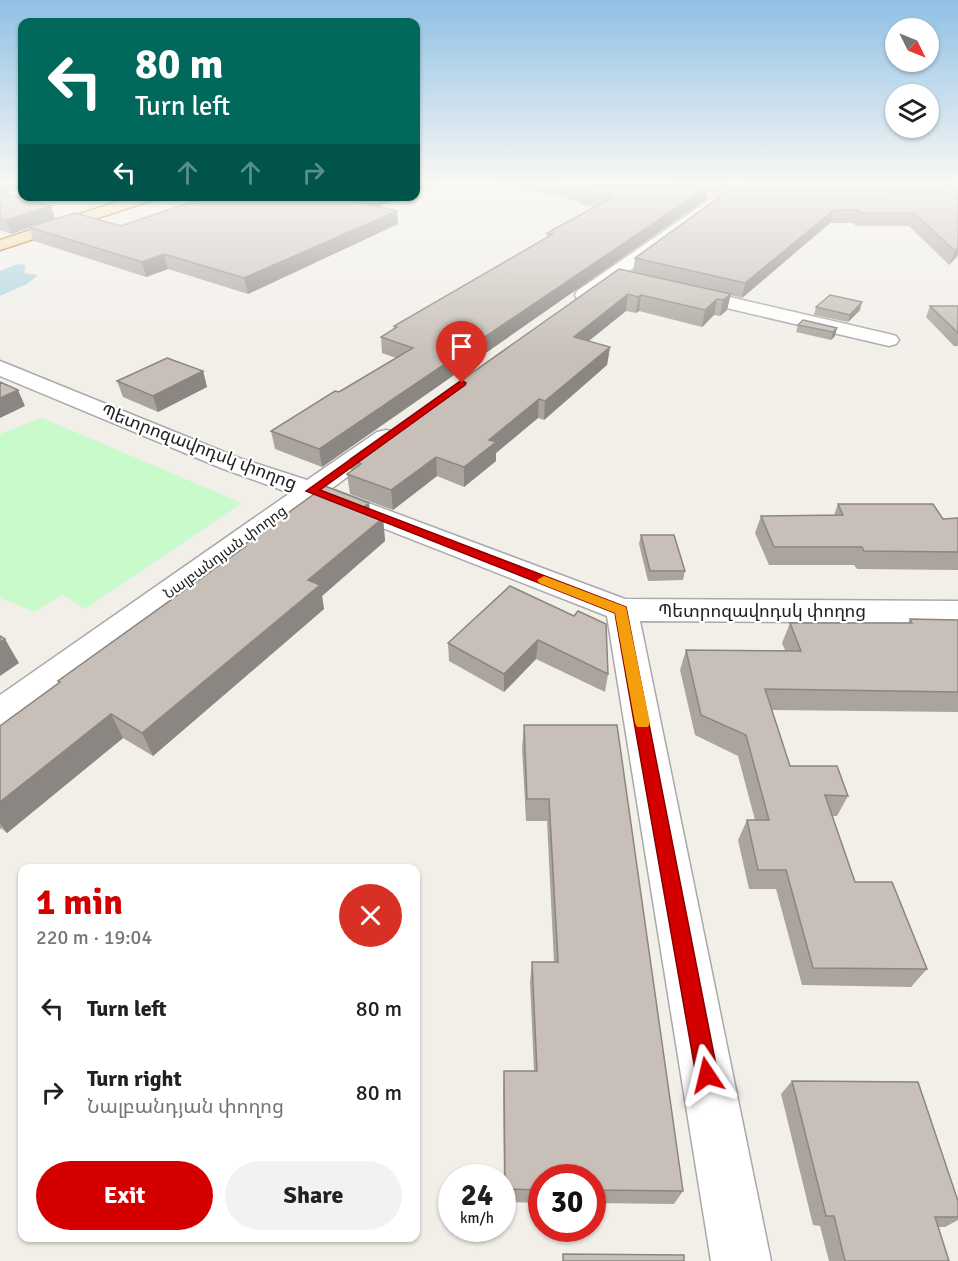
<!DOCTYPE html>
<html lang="en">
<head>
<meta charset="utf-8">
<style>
  :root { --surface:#fff; --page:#f2f2f2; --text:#202124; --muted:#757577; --accent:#d40000 }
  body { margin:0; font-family:Signika,"Noto Sans Armenian",sans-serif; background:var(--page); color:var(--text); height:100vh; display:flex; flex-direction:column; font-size:22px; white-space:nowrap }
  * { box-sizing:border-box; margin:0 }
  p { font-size:20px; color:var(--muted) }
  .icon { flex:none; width:33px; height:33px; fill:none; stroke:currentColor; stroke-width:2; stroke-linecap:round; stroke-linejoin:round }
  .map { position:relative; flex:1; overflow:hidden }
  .drawer { position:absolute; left:18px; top:864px; width:402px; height:378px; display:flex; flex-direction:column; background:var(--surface); border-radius:12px; box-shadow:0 2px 4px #0004 }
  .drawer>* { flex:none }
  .hud { position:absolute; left:18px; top:18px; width:402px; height:183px; border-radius:12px; box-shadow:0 2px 4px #0004; background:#00695c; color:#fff; overflow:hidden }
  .needle { width:39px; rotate:133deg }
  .tools { position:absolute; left:885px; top:18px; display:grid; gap:12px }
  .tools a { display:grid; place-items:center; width:54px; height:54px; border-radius:50%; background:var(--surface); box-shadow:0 2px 4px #0004; font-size:30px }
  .speed { position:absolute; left:438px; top:1164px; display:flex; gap:12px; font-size:30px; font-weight:700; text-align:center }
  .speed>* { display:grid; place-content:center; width:78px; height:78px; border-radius:50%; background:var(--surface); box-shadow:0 2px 4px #0004; line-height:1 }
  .speed small { font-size:15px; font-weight:400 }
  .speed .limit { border:9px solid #d22; background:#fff; color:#111 }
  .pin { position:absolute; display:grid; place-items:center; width:51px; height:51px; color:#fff; margin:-62px -26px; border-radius:50% 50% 50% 0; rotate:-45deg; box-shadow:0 0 6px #0007 }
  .pin .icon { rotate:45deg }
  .me { position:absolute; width:66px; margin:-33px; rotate:350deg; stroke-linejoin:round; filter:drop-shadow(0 0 4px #0008) }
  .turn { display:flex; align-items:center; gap:21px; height:126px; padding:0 18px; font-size:27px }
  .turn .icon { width:78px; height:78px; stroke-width:2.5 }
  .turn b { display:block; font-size:42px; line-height:51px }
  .lanes { display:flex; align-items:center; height:57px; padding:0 18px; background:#0003; justify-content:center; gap:30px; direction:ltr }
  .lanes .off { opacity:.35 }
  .round { display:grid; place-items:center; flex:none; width:63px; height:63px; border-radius:32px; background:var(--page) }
  .overview { display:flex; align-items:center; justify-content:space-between; height:102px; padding:0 18px }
  h1 { font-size:36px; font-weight:700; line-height:45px; color:var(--accent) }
  .cta { display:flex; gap:12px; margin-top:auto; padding:12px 18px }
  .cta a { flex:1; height:69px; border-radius:36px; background:var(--accent); color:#fff; font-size:24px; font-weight:700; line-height:69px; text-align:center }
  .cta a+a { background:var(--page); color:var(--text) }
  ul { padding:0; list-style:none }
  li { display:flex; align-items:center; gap:18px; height:84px; padding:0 18px }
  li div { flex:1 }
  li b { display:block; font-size:22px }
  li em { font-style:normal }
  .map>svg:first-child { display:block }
  .park { fill:#c8facc }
  .water { fill:#aad3df }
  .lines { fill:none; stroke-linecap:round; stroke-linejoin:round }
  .minor-casing { stroke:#a9a9a9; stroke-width:3 }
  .major-casing { stroke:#a06b00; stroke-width:3 }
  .minor { fill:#fff; fill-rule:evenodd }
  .major { fill:#fcd6a4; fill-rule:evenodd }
  .wall { fill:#aba49e }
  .shaded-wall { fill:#8b8681 }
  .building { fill:#c7bfb8; stroke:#8b8681; stroke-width:1.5 }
  .route { fill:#d40000; stroke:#8a0000; stroke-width:1.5 }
  .slow { fill:#f59e0b }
  .labels { text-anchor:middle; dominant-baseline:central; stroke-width:4.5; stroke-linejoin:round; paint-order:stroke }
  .far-street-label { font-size:15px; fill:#222; stroke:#fff }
  .street-label { font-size:18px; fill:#222; stroke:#fff }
</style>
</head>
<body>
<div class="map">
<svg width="958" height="1261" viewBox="0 0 958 1261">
  <rect width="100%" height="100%" fill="#f2efe9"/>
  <!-- park -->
  <path class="park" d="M42,418L242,503L85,609L62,594L35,612L0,598V434Z"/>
  <!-- water -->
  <path class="water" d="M17,264L26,265L24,273L38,275L27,284L0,296V271Z"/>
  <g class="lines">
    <defs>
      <path id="minor" d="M735,182H751L591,299H577L575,295L577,291Z
        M686,287L889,334L896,336L899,340L896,344L889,346L679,297L677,293L679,289Z
        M0,361L239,458L307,480L377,432L386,430L395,432L398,437L395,442L331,489L625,599L958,601V623L640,621L771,1261H711L607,616L314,501L13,724L0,728V695L290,493L221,468L0,376Z"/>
      <path id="major" d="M628,182C665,179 702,192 740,193C750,193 765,191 771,198C758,212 657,190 635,186Z
        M894,187H958V195L889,194L887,191Z
        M135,196H158L156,199L0,250V240Z"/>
    </defs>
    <!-- minor casing -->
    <use href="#minor" class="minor-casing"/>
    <!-- major casing -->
    <use href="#major" class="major-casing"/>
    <!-- minor -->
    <use href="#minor" class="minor"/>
    <!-- major -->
    <use href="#major" class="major"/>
  </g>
  <!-- wall -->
  <path class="wall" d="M0,182L3,193L51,206L55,219L121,226L198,200L184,196H405L379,207L398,224L248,294L168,269L146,277L34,241L29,228L11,234L0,230Z
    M489,182H732L719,190L707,188L705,200L322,467L275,449L271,431L396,358L382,353L381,337L394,329V326L547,238V233L595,207L579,204V201L567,199V197Z
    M745,182H958V191L948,185L940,189L939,192H958V256L949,265L909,226H856L853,223H830L742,298L730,295L727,310L720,316L714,315L702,327L639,311L636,313L626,311L589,341L610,347L607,365L544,420L538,418L496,453V461L464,487L437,476L393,510L350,494L347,474L351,471L350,459L633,272L635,258L743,190Z
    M930,306H958V346H954L926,317Z
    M816,307L860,310L848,322L814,315Z
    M798,325L837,328L835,336L831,340L796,332Z
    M203,371L207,387L158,412L123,397L117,381Z
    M838,504L943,519L958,518V570L857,569L854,565H769L755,533L761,516L834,515Z
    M371,513L383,518L385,541L322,596L324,609L153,756L123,738L7,833L1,828L0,830V726L59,683L58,681L245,548L244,545Z
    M641,535L685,571L683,580L648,581L639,544Z
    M510,586L608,674L605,692L536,659L504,692L449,661L448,643Z
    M910,619L958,620V712L772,710L790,766L848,796L837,816H832L855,882L927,969L911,987L802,985L776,889H749L738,840L747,820H755L738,756L695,735L680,670L686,650H785L782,643L790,623H908Z
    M524,725L683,1191L674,1204L592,1203V1178H542V1203L504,1202L503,1088L504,1071H534L530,982L532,962H554L547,821H526L522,748Z
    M792,1081L958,1201V1220L945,1227H938L949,1261H829L820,1226L813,1225L781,1094Z"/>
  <!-- shaded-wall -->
  <path class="shaded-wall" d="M0,182H22V188L0,194Z
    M416,182H444L416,193Z
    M721,182H732L719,190Z
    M942,182H949L948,185L940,189Z
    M707,187L705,200L322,467L319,449Z
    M370,196H405L357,215L356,202Z
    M51,206L55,220L29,227V228L11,234L6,220Z
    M834,210L830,223L742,298L745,283Z
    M397,211L398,224L248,294L244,278Z
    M958,247L957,256L949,265L955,251Z
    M164,254L168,269L146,277L142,262Z
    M628,294L626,311L572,354L574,337Z
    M731,294L727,310L720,316L723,300Z
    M641,295L639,311L636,313L638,297Z
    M717,299L714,315L702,327L705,310Z
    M862,302L860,310L848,322L850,315Z
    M837,328L835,336L831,340L833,332Z
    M610,347L607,365L544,420L545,401Z
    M203,371L207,387L158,412L153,396Z
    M18,390L25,406L0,418V398Z
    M539,399L538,418L496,453V461L464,487V467L489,440Z
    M436,457L437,476L393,510L391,490Z
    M369,503L372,526L361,509Z
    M383,518L385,541L322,596L324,609L153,756L142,733L308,580Z
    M5,639L19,663L0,676V642Z
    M538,640L536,659L504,692V674Z
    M111,714L123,738L7,833L0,823V802Z"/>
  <!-- building -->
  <path class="building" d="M553,182H672L707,187L319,449L271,431L335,391L339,392L413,348L381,337L397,327L394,326L553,234L547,233L613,197L580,191L584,189Z
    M729,190L958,192V247L955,251L914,213H860L857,210H834L745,283L635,258Z
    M0,192L51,206L6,220L0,218Z
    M209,196H370L356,202L397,211L244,278L164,254L142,262L29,227L75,213L121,226Z
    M619,269L731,294L723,300L717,299L705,310L641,295L638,297L628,294L574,337L610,347L545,401L539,399L489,440L496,442L464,467L436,457L391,490L347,474L361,464L350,459Z
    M830,295L862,302L850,315L816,307Z
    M930,306H958V333Z
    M803,320L837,328L833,332L798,325Z
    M167,358L203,371L153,396L117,381Z
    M0,382L18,390L0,398Z
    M325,486L369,503L361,509L383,518L308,580L320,585L142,733L111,714L0,802V726L60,682L58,681L246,546L244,545Z
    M838,504H933L943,519L958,518V552L864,551L862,547H774L761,516L843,515Z
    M641,535H674L685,571H650Z
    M510,586L574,616L578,611L606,624L608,674L538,640L504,674L448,643Z
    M910,619L958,620V692L765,689L790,766H837L848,796L825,795L855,882H892L927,969L813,968L786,870H758L747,820H769L746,735L701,715L686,650L801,651L790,623H912Z
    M0,636L5,639L0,642Z
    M524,725H617L683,1191L592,1190V1178H542V1190L505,1189L504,1071H537L532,962H558L549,799H527Z
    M792,1081L918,1082L958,1201V1217H935L949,1261H845L834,1216H826Z
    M563,1254L684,1255V1261H563Z"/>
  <!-- sky -->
  <linearGradient id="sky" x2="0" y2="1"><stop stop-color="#8fc0e4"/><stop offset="0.51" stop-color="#f9f8f5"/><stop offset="1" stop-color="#f9f8f5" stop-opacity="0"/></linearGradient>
  <rect width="958" height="358" fill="url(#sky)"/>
  <!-- route -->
  <path class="route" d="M462,380L466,383L465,385L320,490L626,607L718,1075L715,1083L707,1086L699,1083L696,1075L615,613L306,491Z"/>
  <!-- slow -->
  <path class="slow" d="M544,576L626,607L650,723L648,727H637L635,723L615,613L539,583L537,580Z"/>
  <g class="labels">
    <!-- far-street labels -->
    <g class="far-street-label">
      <text transform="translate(225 552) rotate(-36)">Նալբանդյան փողոց</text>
    </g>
    <!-- street labels -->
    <g class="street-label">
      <text transform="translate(199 447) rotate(21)">Պետրոզավոդսկ փողոց</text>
      <text x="762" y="611">Պետրոզավոդսկ փողոց</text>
    </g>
  </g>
</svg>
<div class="tools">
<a><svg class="needle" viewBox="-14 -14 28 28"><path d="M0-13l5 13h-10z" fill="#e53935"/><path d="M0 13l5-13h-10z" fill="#757577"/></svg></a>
<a><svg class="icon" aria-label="layers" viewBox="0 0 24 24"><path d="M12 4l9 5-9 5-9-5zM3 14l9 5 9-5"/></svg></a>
</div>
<div class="speed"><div>24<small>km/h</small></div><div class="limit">30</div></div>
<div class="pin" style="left:462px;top:383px;background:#d93025"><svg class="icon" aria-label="arrive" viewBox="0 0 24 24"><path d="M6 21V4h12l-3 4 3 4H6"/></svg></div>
<svg class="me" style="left:707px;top:1075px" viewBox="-20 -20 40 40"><path d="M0-17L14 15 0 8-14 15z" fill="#d40000" stroke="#fff" stroke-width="4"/></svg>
<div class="hud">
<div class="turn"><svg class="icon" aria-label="left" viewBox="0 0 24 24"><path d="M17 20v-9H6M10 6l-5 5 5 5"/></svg><div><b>80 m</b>Turn left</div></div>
<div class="lanes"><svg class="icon" aria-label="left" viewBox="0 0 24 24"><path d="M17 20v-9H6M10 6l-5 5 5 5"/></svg><svg class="icon off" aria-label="ahead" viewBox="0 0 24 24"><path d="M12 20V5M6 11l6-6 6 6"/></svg><svg class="icon off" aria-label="ahead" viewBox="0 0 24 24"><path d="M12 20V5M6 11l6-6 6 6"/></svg><svg class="icon off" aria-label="right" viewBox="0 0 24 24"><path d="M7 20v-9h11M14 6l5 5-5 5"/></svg></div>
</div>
<section class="drawer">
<div class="overview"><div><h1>1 min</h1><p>220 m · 19:04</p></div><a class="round" style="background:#d93025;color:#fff"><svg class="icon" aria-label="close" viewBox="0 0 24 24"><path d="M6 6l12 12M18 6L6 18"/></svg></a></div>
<ul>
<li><svg class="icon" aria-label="left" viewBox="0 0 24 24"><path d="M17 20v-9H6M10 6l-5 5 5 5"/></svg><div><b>Turn left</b></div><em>80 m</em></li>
<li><svg class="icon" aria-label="right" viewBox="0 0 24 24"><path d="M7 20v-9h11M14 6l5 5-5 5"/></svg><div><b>Turn right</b><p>Նալբանդյան փողոց</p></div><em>80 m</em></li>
</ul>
<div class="cta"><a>Exit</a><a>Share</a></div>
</section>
</div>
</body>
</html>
